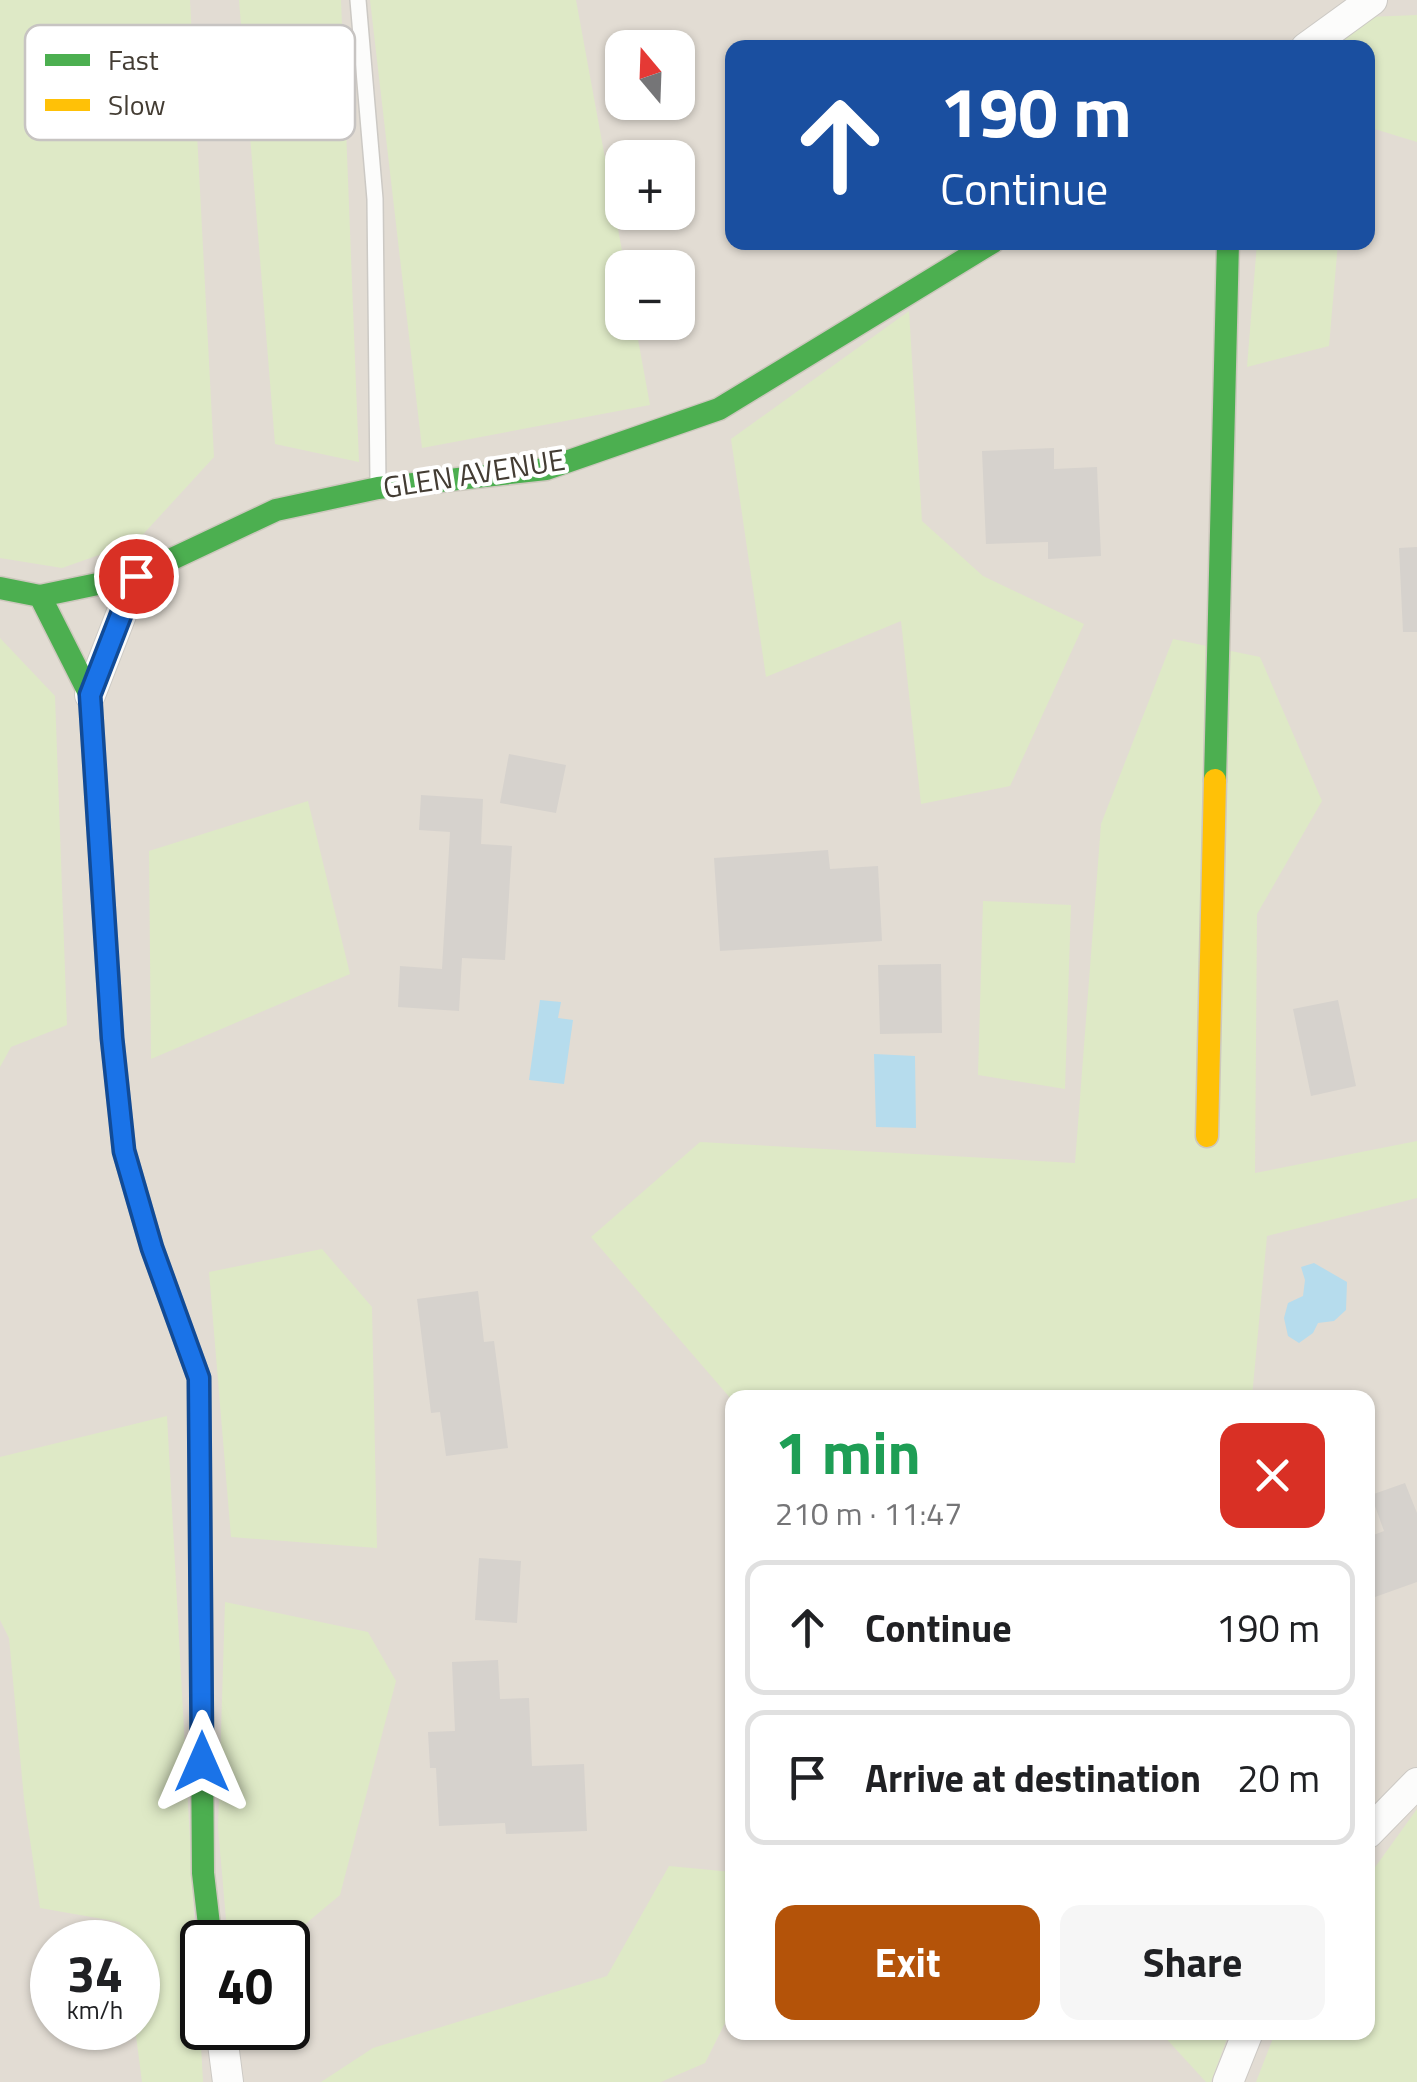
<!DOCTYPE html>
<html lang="en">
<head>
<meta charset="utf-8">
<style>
  :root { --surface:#fff; --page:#f6f6f6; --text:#202124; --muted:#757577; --line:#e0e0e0; --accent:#b45309 }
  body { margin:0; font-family:"Titillium Web",sans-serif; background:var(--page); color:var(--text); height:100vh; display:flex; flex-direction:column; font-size:38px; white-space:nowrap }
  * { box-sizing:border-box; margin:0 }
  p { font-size:32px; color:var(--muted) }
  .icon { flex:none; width:55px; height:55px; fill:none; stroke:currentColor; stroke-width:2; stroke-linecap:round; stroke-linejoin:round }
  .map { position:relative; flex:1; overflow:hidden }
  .sheet { position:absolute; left:725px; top:1390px; width:650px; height:650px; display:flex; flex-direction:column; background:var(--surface); border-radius:20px; box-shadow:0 2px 8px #0004 }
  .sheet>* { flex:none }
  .banner { position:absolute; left:725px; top:40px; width:650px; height:210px; border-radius:20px; box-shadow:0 2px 8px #0004; background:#1a4fa0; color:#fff; overflow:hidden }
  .needle { width:65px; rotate:341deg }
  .controls { position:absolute; left:605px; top:30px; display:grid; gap:20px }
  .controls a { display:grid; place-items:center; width:90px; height:90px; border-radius:20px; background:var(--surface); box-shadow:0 2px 8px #0004; font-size:50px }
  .speed { position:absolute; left:30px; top:1920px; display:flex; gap:20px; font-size:50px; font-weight:700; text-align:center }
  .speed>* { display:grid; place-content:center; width:130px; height:130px; border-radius:50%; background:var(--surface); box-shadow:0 2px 8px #0004; line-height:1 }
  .speed small { font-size:25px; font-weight:400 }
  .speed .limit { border:5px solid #111; border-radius:15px; background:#fff; color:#111 }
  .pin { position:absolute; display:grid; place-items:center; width:85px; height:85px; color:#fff; margin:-42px; border:5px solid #fff; border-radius:50%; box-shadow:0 2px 10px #0007 }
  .me { position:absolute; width:110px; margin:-55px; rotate:0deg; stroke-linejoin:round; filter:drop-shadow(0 0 8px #0008) }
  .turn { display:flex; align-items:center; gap:35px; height:210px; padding:0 50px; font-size:45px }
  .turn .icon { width:130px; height:130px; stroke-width:2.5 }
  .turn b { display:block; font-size:70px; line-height:85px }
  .round { display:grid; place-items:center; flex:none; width:105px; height:105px; border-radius:20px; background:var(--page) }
  .summary { display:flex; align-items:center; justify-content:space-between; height:170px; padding:0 50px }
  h1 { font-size:60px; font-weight:700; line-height:75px; color:#1e9e55 }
  .button { display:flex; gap:20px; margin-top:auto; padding:20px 50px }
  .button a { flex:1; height:115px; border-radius:20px; background:var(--accent); color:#fff; font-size:40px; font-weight:700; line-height:115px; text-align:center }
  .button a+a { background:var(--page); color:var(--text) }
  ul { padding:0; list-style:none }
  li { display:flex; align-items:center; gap:30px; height:135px; margin:0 20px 15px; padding:0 30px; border:5px solid var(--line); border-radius:20px }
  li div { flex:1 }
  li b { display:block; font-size:38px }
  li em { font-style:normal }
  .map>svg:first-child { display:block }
  .residential { fill:#e2dcd3; fill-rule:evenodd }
  .green { fill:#dee9c6 }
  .water { fill:#b6dced }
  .building { fill:#d6d2cd }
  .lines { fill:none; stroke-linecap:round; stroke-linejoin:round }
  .lane-casing { stroke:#ccc9c4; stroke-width:18 }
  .street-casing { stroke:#ccc9c4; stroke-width:32 }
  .fast-casing { stroke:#cdc8bd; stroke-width:25 }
  .slow-casing { stroke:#cdc8bd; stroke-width:25 }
  .lane { stroke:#fcfcfb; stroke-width:15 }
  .street { stroke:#fcfcfb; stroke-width:30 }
  .fast { stroke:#4caf50; stroke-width:22 }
  .slow { stroke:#ffc107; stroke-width:22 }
  .route-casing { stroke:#114b97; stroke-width:25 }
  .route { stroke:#1a73e8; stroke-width:18 }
  .labels { text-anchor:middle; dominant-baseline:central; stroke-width:8; stroke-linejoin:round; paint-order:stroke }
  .street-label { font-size:30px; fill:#433c33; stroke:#fff }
  .key { fill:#fff; stroke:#c7c4c2; stroke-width:2.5 }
  .key-label { font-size:28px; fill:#433c33 }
</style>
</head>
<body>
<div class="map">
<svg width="1417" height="2082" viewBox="0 0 1417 2082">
  <rect width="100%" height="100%" fill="#eeebe6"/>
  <!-- residential -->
  <path class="residential" d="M0,0H1417V2082H0ZM622,48H678V102H622ZM732,48H1368V242H732ZM622,158H678V212H622ZM622,268H678V322H622ZM732,1398H1368V2032H732ZM52,1942H138V2028H52ZM202,1942H288V2028H202Z"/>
  <!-- green -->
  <path class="green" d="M0,0H190L214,457L136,542L62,568L0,558Z
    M239,0H341L359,462L275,444Z
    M370,0H576L625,267L622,322L635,323L650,405L422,448Z
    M1417,15V142L1368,127V48H1336L1368,17Z
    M1257,243H1338L1329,346L1247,367Z
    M909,311L922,521L983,576L1084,624L1010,786L921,804L901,621L766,677L731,439Z
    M0,638L55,696L67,1025L11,1047L0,1067Z
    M1173,639L1260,657L1322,801L1257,914L1255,1173L1417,1141V1198L1267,1236L1252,1397L732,1398V1400L591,1237L700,1142L1075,1163L1101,824Z
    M308,801L350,974L151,1059L149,851Z
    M983,901L1071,905L1065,1089L978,1075Z
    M322,1249L372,1307L377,1548L231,1537L209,1272Z
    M167,1416L203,2082H142L135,2028H138V1942H123L120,1922L40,1908L24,1799L9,1638L0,1620V1457Z
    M225,1602L368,1632L396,1681L340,1895L284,1942H228L218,1828Z
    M1417,1809V2082H1256L1275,2033L1368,2032V1877Z
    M669,1866L732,1872V2009L705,2063L661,2082H321L373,2048L607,1976Z
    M1161,2033H1229L1211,2082H1206Z"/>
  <!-- water -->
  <path class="water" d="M540,1000L561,1002L558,1018L573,1020L564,1084L529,1080Z
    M874,1054L915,1056L916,1128L876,1127Z
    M1314,1263L1347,1282L1346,1310L1334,1321L1318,1323L1313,1333L1299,1343L1288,1336L1284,1318L1288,1303L1303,1296L1305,1280L1301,1267Z"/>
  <!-- building -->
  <path class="building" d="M1054,448V469L1097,467L1101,556L1048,559V542L986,544L982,451Z
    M1417,547V632H1403L1399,548Z
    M509,754L566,765L556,813L500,803Z
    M421,795L483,799L481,844L512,846L505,960L462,958L459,1011L398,1007L400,966L442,969L450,832L419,830Z
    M828,850L830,869L878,866L882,941L720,951L714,858Z
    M941,964L942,1033L880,1034L878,965Z
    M1338,1000L1356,1086L1311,1096L1293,1009Z
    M478,1291L484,1342L494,1341L508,1448L446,1456L440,1412L431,1413L417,1299Z
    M1405,1483L1417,1513V1582L1375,1597L1368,1577V1537L1384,1531L1371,1495Z
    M479,1558L521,1561L517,1623L475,1620Z
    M498,1660L500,1699L529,1698L532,1766L584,1764L587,1831L506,1834L505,1823L439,1826L436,1768H430L428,1732L455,1731L452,1662Z"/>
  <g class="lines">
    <defs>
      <path id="lane" d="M358,0L375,199L378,484"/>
      <path id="street" d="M1306,48L1372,0
        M90,695L136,576
        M1368,1833L1417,1783
        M221,2028L228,2082
        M1228,2082L1248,2032"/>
      <path id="fast" d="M0,588L40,596L90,695L112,1038L124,1151L152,1248L199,1378L203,1873L211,1942
        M40,596L136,576L276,510L378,488L546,469L719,409L993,242
        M1215,780L1228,242"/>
      <path id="slow" d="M1207,1136L1215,780"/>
    </defs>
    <!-- lane casing -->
    <use href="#lane" class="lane-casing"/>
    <!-- street casing -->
    <use href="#street" class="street-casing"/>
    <!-- fast casing -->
    <use href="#fast" class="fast-casing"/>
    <!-- slow casing -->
    <use href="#slow" class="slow-casing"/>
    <!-- lane -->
    <use href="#lane" class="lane"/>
    <!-- street -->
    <use href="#street" class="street"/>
    <!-- fast -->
    <use href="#fast" class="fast"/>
    <!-- slow -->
    <use href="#slow" class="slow"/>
  </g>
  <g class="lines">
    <defs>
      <path id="route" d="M136,576L90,695L112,1038L124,1151L152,1248L199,1378L202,1762"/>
    </defs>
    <!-- route casing -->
    <use href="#route" class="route-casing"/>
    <!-- route -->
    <use href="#route" class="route"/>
  </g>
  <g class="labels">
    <!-- street labels -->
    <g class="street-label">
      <text transform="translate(474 473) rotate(-9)">GLEN AVENUE</text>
    </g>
  </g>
  <!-- legend -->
  <rect x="25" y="25" width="330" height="115" rx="15" class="key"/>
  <rect x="45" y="54" width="45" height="12" fill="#4caf50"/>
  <rect x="45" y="99" width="45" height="12" fill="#ffc107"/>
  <g class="key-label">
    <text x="108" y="70">Fast</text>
    <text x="108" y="115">Slow</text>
  </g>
</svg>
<div class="controls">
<a><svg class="needle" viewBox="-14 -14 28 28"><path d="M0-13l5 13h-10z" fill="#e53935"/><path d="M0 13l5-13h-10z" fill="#757577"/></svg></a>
<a>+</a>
<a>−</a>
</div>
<div class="speed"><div>34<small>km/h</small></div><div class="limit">40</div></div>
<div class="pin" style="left:136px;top:576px;background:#d93025"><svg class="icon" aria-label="arrive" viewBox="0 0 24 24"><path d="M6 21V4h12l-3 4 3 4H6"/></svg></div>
<svg class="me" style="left:202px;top:1762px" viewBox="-20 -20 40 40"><path d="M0-17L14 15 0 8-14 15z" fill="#1a73e8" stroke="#fff" stroke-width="4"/></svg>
<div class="banner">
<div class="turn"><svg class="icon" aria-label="ahead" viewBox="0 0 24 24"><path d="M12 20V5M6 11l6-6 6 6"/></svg><div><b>190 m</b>Continue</div></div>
</div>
<section class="sheet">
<div class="summary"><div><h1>1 min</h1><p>210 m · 11:47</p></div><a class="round" style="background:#d93025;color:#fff"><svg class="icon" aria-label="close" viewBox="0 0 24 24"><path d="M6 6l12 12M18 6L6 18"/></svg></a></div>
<ul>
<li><svg class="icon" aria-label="ahead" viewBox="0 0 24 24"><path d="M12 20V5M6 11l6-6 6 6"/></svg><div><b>Continue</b></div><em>190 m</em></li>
<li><svg class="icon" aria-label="arrive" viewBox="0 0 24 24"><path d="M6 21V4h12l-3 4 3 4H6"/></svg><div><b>Arrive at destination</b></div><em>20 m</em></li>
</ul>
<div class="button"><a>Exit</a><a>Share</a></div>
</section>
</div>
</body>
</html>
